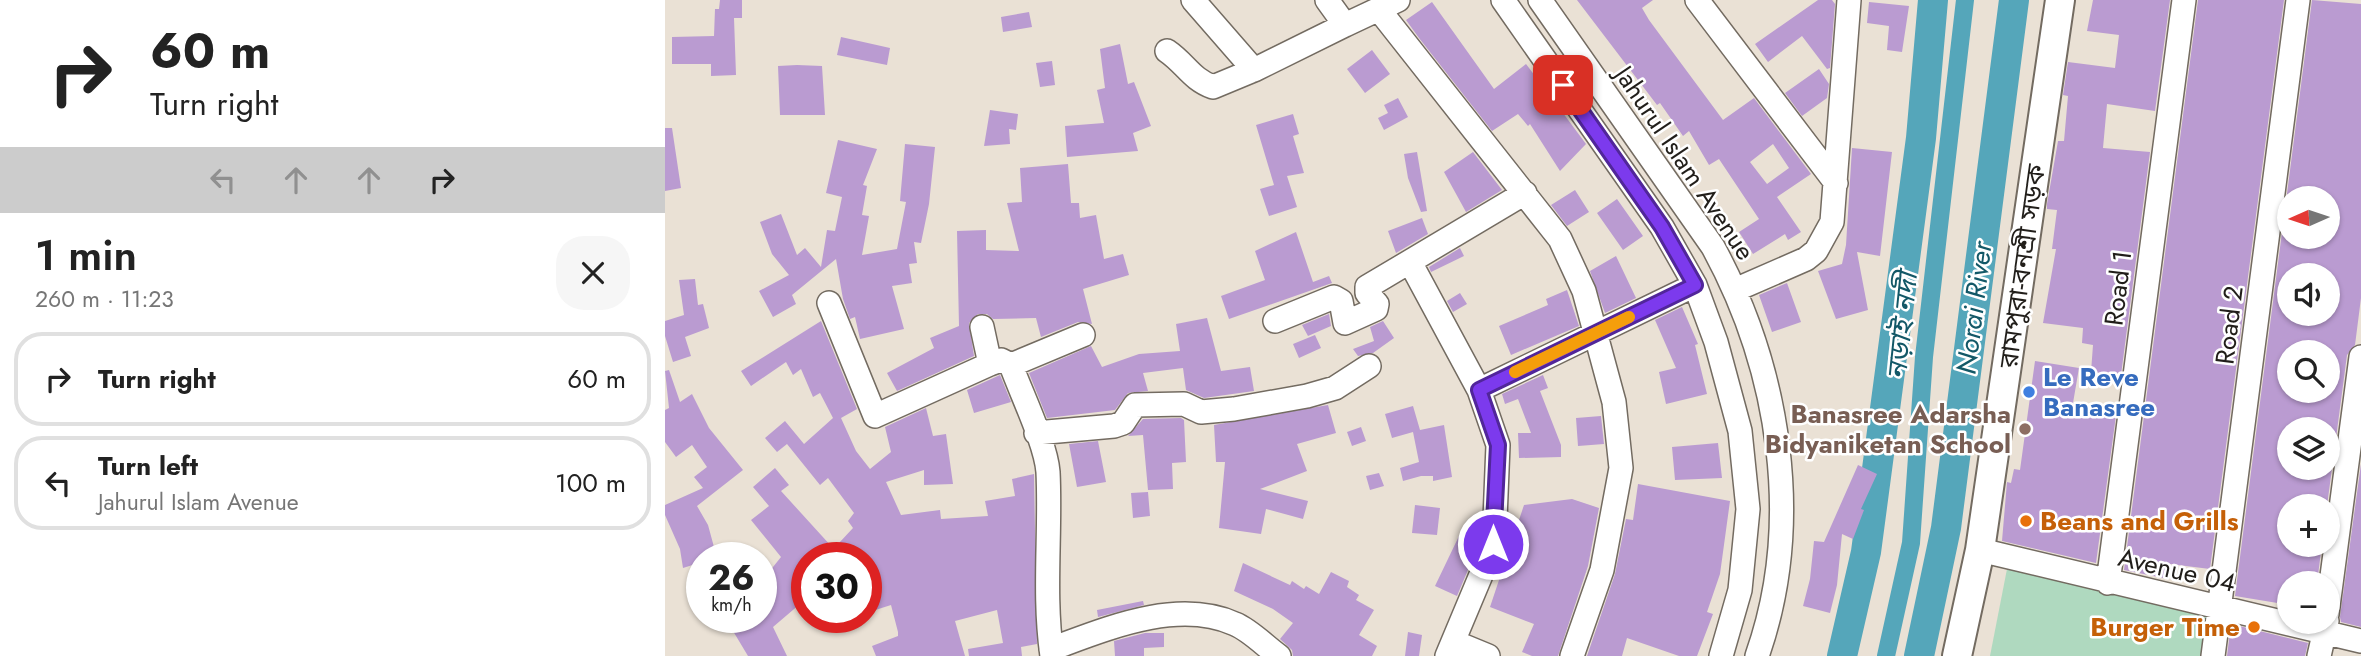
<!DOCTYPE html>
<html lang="en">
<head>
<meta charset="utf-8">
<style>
  :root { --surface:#fff; --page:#f6f6f6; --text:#222; --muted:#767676; --line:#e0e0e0 }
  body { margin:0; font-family:Jost,"Noto Sans Bengali",sans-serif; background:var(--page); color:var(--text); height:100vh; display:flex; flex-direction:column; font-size:26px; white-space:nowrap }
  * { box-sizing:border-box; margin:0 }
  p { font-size:23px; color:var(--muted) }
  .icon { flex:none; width:38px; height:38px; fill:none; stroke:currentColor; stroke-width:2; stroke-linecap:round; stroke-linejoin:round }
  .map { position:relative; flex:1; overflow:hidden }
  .side { display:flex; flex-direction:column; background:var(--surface); width:665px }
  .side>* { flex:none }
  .banner { background:#fff; color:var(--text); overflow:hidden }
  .needle { width:46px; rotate:267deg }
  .fabs { position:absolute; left:1612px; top:186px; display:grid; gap:14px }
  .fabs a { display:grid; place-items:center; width:63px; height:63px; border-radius:50%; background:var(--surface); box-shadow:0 2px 5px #0004; font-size:35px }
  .speed { position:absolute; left:21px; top:542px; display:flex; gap:14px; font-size:35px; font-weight:700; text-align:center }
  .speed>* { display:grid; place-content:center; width:91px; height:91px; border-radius:50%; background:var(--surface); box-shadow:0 2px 5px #0004; line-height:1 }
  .speed small { font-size:18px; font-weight:400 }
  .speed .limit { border:10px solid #d22; background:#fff; color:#111 }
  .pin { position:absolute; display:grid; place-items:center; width:60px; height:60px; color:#fff; margin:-30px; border-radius:14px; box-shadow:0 4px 10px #0006 }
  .me { position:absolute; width:77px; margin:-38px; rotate:0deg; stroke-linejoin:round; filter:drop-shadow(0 0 5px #0008) }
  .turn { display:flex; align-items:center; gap:24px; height:147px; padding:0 35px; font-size:32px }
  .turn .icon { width:91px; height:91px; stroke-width:2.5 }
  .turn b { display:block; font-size:49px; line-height:60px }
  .lanes { display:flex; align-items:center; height:66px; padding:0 35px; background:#0003; justify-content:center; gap:35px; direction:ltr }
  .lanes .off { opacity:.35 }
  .round { display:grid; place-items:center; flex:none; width:74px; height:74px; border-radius:28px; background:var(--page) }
  .headline { display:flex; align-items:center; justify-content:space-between; height:119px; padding:0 35px }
  h1 { font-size:42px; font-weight:600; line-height:52px }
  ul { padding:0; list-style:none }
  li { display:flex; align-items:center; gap:21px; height:94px; margin:0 14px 10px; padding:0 21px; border:4px solid var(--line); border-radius:28px }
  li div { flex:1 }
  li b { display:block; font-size:26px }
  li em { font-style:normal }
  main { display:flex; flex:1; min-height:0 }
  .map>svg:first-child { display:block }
  .green { fill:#afd9bf }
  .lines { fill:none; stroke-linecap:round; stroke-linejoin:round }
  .canal { stroke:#55a6ba; stroke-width:18 }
  .river { stroke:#55a6ba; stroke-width:30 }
  .building { fill:#ba9bd1; fill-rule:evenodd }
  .minor-casing { stroke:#736b61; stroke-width:26 }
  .major-casing { stroke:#736b61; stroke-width:32 }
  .minor { stroke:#fff; stroke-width:23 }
  .major { stroke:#fff; stroke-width:28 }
  .route-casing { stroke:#51269a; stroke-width:18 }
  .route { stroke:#7c3aed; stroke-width:12 }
  .slow { stroke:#f59e0b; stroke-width:12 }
  .shop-dot { fill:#3f7fe0; stroke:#fff; stroke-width:2.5 }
  .education-dot { fill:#8d6e63; stroke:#fff; stroke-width:2.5 }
  .food-dot { fill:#e8710a; stroke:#fff; stroke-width:2.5 }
  .labels { text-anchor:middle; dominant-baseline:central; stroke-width:5; stroke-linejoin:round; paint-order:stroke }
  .street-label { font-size:26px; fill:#211e1a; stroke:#fff }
  .shop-label { font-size:26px; font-weight:bold; fill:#366cbe; stroke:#fff; text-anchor:start }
  .education-label { font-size:26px; font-weight:bold; fill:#785e54; stroke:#fff; text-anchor:end }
  .food-label { font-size:26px; font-weight:bold; fill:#c56008; stroke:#fff; text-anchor:start }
  .water-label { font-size:28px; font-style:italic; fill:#135867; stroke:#fff }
</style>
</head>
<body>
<main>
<section class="side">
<div class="banner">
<div class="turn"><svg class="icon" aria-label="right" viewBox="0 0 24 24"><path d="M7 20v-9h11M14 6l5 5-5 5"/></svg><div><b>60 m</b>Turn right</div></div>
<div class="lanes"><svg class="icon off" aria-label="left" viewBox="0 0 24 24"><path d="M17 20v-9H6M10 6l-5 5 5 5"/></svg><svg class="icon off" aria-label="ahead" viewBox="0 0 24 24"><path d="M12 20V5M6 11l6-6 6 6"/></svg><svg class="icon off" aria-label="ahead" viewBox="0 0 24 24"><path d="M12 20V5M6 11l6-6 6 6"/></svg><svg class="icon" aria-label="right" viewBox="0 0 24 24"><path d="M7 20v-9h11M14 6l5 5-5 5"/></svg></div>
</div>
<div class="headline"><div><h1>1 min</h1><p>260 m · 11:23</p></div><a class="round"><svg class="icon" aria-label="close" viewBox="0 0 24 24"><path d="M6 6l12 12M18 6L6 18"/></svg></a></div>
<ul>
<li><svg class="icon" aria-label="right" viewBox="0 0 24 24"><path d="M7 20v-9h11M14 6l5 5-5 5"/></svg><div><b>Turn right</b></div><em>60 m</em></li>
<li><svg class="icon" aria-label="left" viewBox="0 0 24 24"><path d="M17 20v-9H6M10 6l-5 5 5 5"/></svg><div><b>Turn left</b><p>Jahurul Islam Avenue</p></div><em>100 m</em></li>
</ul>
</section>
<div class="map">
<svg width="1696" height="656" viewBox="0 0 1696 656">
  <rect width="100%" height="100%" fill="#eae1d5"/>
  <!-- green -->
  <path class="green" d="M1342,569L1552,614L1542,656H1325Z"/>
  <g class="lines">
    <!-- canal -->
    <path class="canal" d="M1221,656L1246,543L1259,357L1300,0"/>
    <!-- river -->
    <path class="river" d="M1177,656L1201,552L1256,138L1268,0
      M1254,656L1281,528L1349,0"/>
  </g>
  <!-- building -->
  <path class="building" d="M55,0H77V18H69L71,75L46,76V64H7V37L49,36L50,9H54Z
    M912,0H988L977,8L984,20L1058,120L1089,98L1146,174L1112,197L1136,232L1123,240L1120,234L1088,254L1074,232L1094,219L1054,159L1044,165L1024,131L1018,136L995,103L992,105ZM1108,144L1124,168L1102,184L1085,162Z
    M1153,0H1167L1170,4L1165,68L1162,69L1137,36L1103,62L1090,44Z
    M1428,0H1505L1490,111L1442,104L1438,148L1485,152L1456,375L1426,372L1428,345L1417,343L1418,328L1378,323L1391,249H1387L1392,210L1382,209V204L1393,141H1399L1403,96L1398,95L1403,62L1450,68L1454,35L1422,31Z
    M1533,0H1619L1545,569L1505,564L1503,579L1459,570Z
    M1647,0L1696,4V298L1690,345L1682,355L1662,506H1624V544H1657L1652,583H1624V605L1570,596ZM1624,198H1665L1662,236H1624ZM1624,275H1662V313H1624ZM1624,352H1662V390H1624ZM1624,429H1662V467H1624Z
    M767,2L829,89L861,64L895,109L921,144L895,171L865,124L863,126L853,114L827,131L754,38L741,20Z
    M1204,2L1244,6L1237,52L1222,50L1224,26L1202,23Z
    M364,12L367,27L338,32L336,17Z
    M176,37L225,48L222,65L172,55Z
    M455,44L463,84L469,82L486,126L468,133L473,151L402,157L400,126L439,123L432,90L440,88L435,49Z
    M707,50L725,74L700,93L682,69Z
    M387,61L390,85L375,87L371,63Z
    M132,65L157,66L160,115H115L113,66Z
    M1154,69L1164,84L1162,98L1137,116L1120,93Z
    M733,98L743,117L719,130L713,118L723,113L719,105Z
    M325,110L353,114L351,130L344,129L345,144L319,146Z
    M628,114L634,134L628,136L639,173L622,176L632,207L604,216L595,189L609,185L591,125Z
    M0,128H7L16,188L0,191Z
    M173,140L212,149L198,185L202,186L197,215L204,216L197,255L232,249L241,202L235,201L240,144L270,147L264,204L256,243L249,242L252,263L244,264L247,283L227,286L239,329L195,339L190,317L185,319L178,299L171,259L127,295L131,304L108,317L94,291L124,275L107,254L95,222L116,214L132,255L140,248L156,267L162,230L170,231L177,197L161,193Z
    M1187,148L1227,152L1215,256L1192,252L1203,310L1171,319L1153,271L1177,264L1181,245Z
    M752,152L762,211L756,212L743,178L739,154Z
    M808,152L837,190L801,212L779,172Z
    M403,164L406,203H414L415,218L431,215L439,259L458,254L464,275L418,289L427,324L413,322L376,337L371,318L328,319L322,314H313L304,323L309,356L232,391L222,373L269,348L265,338L294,326L292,231L321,230V250L354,251L342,203L357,202L355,168Z
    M910,190L924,212L902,226L886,205Z
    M952,199L978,236L958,250L932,213Z
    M757,218L763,234L731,253L723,231Z
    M631,232L648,282L664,276L667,283L564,319L556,296L600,280L590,251Z
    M795,248L799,256L766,272L764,267Z
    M951,256L971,298L940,313L925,271Z
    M30,279L33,305L38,304L44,328L20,337L26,356L8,362L0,336V321L19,315L14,280Z
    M1122,283L1136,322L1107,332L1094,295Z
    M902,290L914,326L846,355L834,326L883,305L881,299Z
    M795,293L802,304L788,312L782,301Z
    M1017,307L1033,344L1030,345L1042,394L1001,404L994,372L1011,368L990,320Z
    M664,314L666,326L643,336L637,325Z
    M542,318L556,371L585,367L589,391L539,398L521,390L518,368L478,373L483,391L463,393L450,410L382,418L364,373L426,346L437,367L474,354L515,351L511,324Z
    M156,321L192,409L176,418L191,451L205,469L226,452L220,427L261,408L268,436L281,434L288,484L259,485V470L221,482L236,515L275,510L276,519L323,516L320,501L350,496L347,479L369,474L372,644L356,647L357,656H304L303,649L338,643L332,610L290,621L300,656H211L207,646L233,636V632L226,605L201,613V558H183L174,543L188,528L183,521L189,513L163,478L155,485L122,444L112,452L100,438L120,421L139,444L168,418L155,393L148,397L136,369L128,375L121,362L86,386L76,371Z
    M718,321L729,338L708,353L693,356L688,349L709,341L705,327Z
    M650,335L656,348L634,358L628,344Z
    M1370,361L1414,368L1408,403L1452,408L1431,563L1337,541L1342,482L1346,483L1349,469L1355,470Z
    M4,370L15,402L27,394L44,428L78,470L32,506L43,525L52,558H37V562L18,568L15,549L0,515V505L38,488L29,477L42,467L27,445L11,457L0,442V410L4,408L0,371Z
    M335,375L346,402L309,413L302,390Z
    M878,375L883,388L875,391L896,445V457L854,458L853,433H866L853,399L840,404L837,394Z
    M663,405L671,433L632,444L642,471L595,489L643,501L638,519L601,509L596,534L554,528L560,462H551L549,425Z
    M748,406L755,430L779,425L787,477L768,481V476H756L738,481L735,468L754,462L748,432L727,438L720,414Z
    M936,416L939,444L913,446L911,418Z
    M516,418L519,420L521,462L507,463L508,489L483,490L478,435L463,436L478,419Z
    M696,427L701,441L687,446L682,432Z
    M433,441L441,482L412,487L404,444Z
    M1053,443L1057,478L1010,480L1007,447Z
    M1696,464V627L1676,622L1675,617Z
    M1193,465L1212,474L1196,509L1199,510L1188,539L1177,534L1172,585L1165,613L1138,606L1145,579L1149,541L1159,542Z
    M110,468L124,485L116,491L177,558H142V598L108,627L122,656H83L65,626L71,618H96V582L116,557L86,520L104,506L88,487Z
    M714,473L719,486L705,490L701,476Z
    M973,484L1065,501L1055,574L1042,612L1048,614L1032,656H1014L962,638L957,656H922L950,574L961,519L968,520Z
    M483,492L485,516L468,518L466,493Z
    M907,499L934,508L923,566L893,656H867L857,652L869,624L825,607L859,505Z
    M750,505L775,508L772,535L747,533Z
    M794,536L813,546L792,596L770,586Z
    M578,563L625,585L627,581L639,589L641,586L654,594L666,572L684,581L682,587L694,595L691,600L709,610L694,635L712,646L707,656H628L627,650L615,639L628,623L608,609L569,591Z
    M478,601L479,605L433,617L432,610Z
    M1566,624L1643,643L1640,656H1562Z
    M743,632L757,635L754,656H740Z
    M480,633H499V647L479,648V656H450L449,641Z"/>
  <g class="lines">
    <defs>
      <path id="minor" d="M528,0L589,70L680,25
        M662,0L680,25L733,0
        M838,0L997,227L1030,285L1051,342L1075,431L1083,509L1075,590L1056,656
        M875,0L1048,247C1115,370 1139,523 1092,656
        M1032,0L1171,183
        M715,11L895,239L919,291L949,402L956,468L937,570L907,656
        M502,51C521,64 526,79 548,87L589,70
        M745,262L814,390L833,445L829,544L782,656
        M1070,290L1141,259L1151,251L1167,222L1184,0
        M164,303L210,416L325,364L317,327
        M610,321L669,297L676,301L680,323L711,309L712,304L702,293V287L860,193
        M325,364L336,360L346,365C356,393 381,444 383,472C386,533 378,594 387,656
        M346,365L418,335
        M814,390L1030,285
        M371,433L449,426L458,423L470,405L519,404L536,412L569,409L642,396L670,388L704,366
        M1315,550L1696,641
        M1443,583L1519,0
        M1662,614L1696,357
        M789,642L823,656
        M386,649C441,629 512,598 570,624C585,630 600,646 614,656
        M1548,656L1633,0
        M1654,656L1662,621"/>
      <path id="major" d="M1292,656L1315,550L1395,0"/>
    </defs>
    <!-- minor casing -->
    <use href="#minor" class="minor-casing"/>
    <!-- major casing -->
    <use href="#major" class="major-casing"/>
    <!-- minor -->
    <use href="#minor" class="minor"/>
    <!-- major -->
    <use href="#major" class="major"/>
  </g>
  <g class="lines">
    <defs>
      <path id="route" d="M828,544L833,445L814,390L1030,285L997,227L898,85"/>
    </defs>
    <!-- route casing -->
    <use href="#route" class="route-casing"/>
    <!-- route -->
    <use href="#route" class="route"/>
    <!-- slow -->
    <path class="slow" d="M850,372L964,317"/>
  </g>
  <!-- markers -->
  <circle class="shop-dot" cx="1364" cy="392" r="7"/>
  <circle class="education-dot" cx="1360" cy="429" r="7"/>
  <g class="food-dot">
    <circle cx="1361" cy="521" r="7"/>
    <circle cx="1589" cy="627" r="7"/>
  </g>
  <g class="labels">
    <!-- street labels -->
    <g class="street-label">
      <text transform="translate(1020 163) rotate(56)">Jahurul Islam Avenue</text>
      <text transform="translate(1357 266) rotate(-82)">রামপুরা-বনশ্রী সড়ক</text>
      <text transform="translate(1453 288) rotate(-83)">Road 1</text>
      <text transform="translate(1564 325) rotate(-83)">Road 2</text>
      <text transform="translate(1512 570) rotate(13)">Avenue 04</text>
    </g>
    <!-- shop labels -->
    <g class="shop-label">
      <text x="1378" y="377">Le Reve<tspan x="1378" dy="30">Banasree</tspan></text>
    </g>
    <!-- education labels -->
    <g class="education-label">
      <text x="1346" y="414">Banasree Adarsha<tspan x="1346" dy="30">Bidyaniketan School</tspan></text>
    </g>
    <!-- food labels -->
    <g class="food-label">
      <text x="1375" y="521">Beans and Grills</text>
      <text x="1575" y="627" text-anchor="end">Burger Time</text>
    </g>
    <!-- water labels -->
    <g class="water-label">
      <text transform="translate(1309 308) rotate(-83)">Norai River</text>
      <text transform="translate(1237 326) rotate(-84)">নড়াই নদী</text>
    </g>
  </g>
</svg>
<div class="fabs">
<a><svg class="needle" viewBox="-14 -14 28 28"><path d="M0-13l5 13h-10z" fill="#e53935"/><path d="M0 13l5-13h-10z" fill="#767676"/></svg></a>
<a><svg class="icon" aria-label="sound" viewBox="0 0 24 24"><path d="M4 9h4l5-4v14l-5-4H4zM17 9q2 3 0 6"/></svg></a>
<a><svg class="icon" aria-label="search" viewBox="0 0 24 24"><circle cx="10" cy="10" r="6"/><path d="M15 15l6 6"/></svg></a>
<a><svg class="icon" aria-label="layers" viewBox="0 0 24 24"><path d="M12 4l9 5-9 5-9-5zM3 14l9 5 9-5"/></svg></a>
<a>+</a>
<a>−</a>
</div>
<div class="speed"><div>26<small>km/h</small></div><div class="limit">30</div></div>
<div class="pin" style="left:898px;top:85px;background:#d93025"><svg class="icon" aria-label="arrive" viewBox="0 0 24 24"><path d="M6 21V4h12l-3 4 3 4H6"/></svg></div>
<svg class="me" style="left:828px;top:544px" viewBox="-20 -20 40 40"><circle r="17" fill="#7c3aed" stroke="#fff" stroke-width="3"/><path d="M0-11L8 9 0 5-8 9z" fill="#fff"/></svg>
</div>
</main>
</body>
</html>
